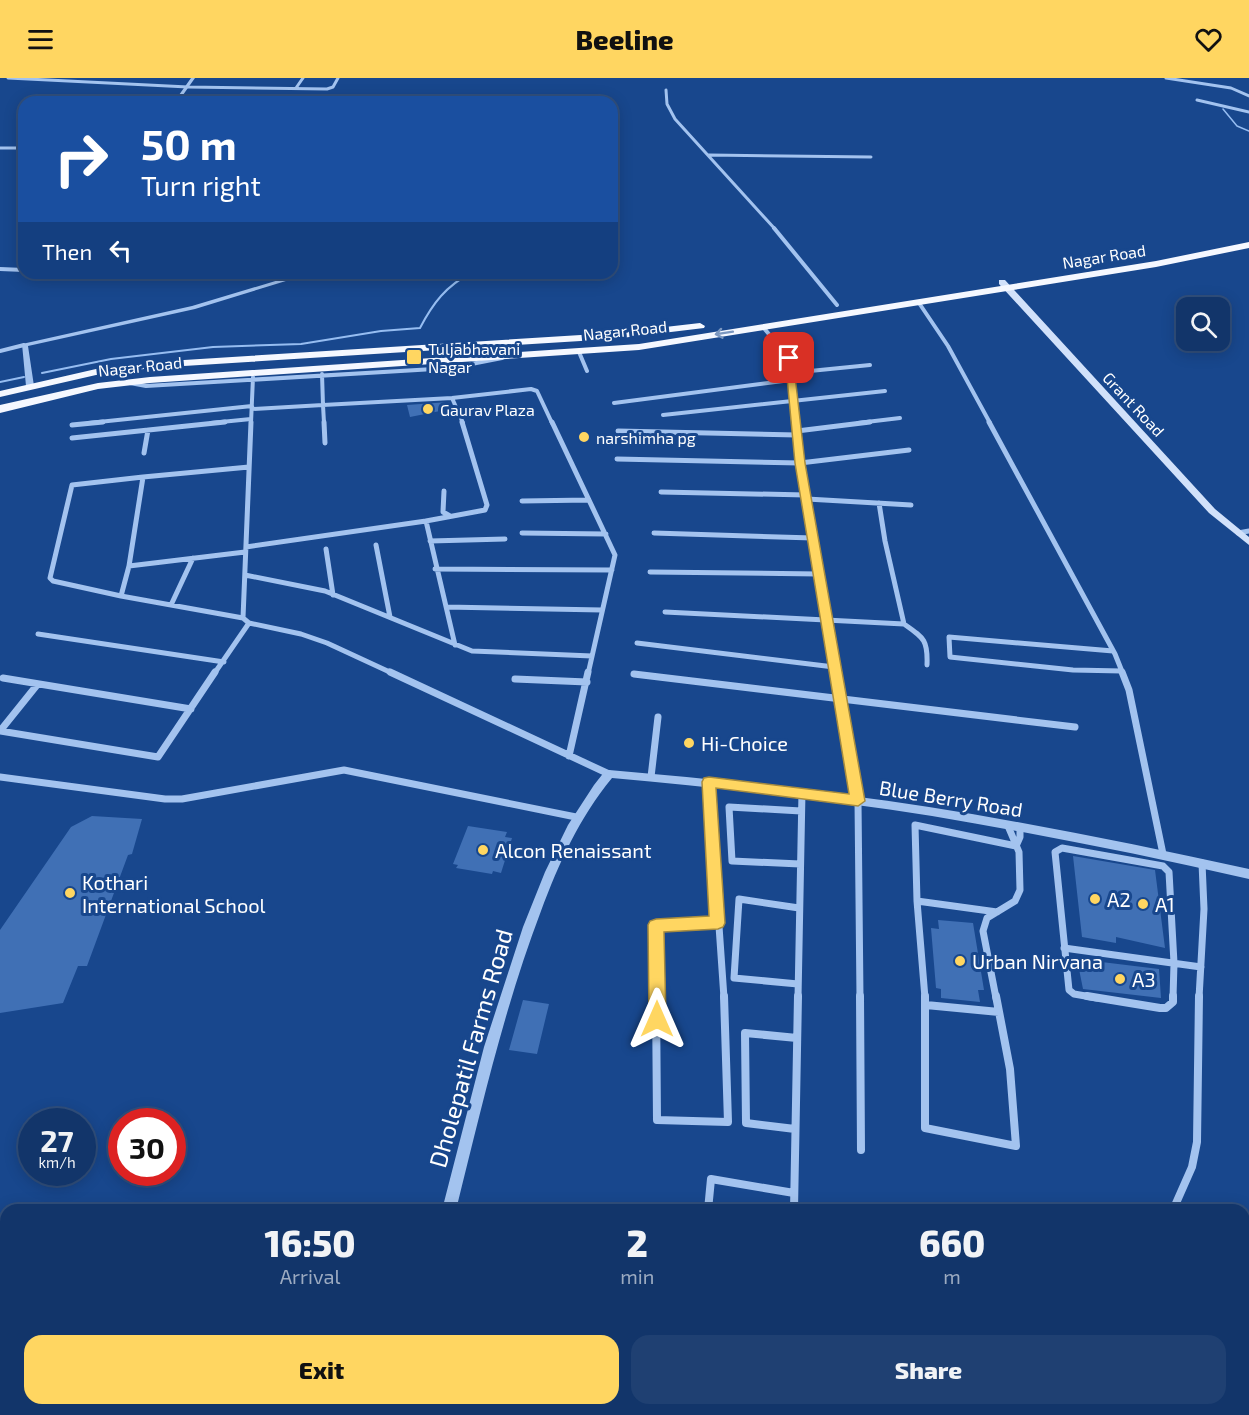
<!DOCTYPE html>
<html lang="en">
<head>
<meta charset="utf-8">
<style>
  :root { --surface:#12356a; --page:#1f4072; --text:#f1f3f6; --muted:#9cabc1; --line:#31507e; --accent:#ffd661 }
  body { margin:0; font-family:"Exo 2",sans-serif; background:var(--page); color:var(--text); height:100vh; display:flex; flex-direction:column; font-size:22px; white-space:nowrap }
  * { box-sizing:border-box; margin:0 }
  p { font-size:20px; color:var(--muted) }
  .icon { flex:none; width:33px; height:33px; fill:none; stroke:currentColor; stroke-width:2; stroke-linecap:round; stroke-linejoin:round }
  .map { position:relative; flex:1; overflow:hidden }
  .sheet { position:absolute; left:0px; top:1126px; width:1250px; height:212px; display:flex; flex-direction:column; background:var(--surface); border-radius:18px 18px 0 0; box-shadow:0 3px 15px #0003,0 0 0 2px var(--line) }
  .sheet>* { flex:none }
  .banner { position:absolute; left:18px; top:18px; width:600px; height:183px; border-radius:18px; box-shadow:0 3px 15px #0003,0 0 0 2px var(--line); background:#1a4fa0; color:#fff; overflow:hidden }
  .buttons { position:absolute; left:1176px; top:219px; display:grid; gap:12px }
  .buttons a { display:grid; place-items:center; width:54px; height:54px; border-radius:12px; background:var(--surface); box-shadow:0 3px 15px #0003,0 0 0 2px var(--line); font-size:30px }
  .speed { position:absolute; left:18px; top:1030px; display:flex; gap:12px; font-size:30px; font-weight:700; text-align:center }
  .speed>* { display:grid; place-content:center; width:78px; height:78px; border-radius:50%; background:var(--surface); box-shadow:0 3px 15px #0003,0 0 0 2px var(--line); line-height:1 }
  .speed small { font-size:15px; font-weight:400 }
  .speed .limit { border:9px solid #d22; background:#fff; color:#111 }
  .pin { position:absolute; display:grid; place-items:center; width:51px; height:51px; color:#fff; margin:-26px; border-radius:12px; box-shadow:0 3px 9px #0006 }
  .me { position:absolute; width:66px; margin:-33px; rotate:0deg; stroke-linejoin:round; filter:drop-shadow(0 0 4px #0008) }
  .turn { display:flex; align-items:center; gap:21px; height:126px; padding:0 24px; font-size:27px }
  .turn .icon { width:78px; height:78px; stroke-width:2.5 }
  .turn b { display:block; font-size:42px; line-height:51px }
  .then { display:flex; align-items:center; height:57px; padding:0 24px; background:#0003; gap:12px; font-size:22px }
  .eta { display:flex; justify-content:space-evenly; align-items:center; height:102px; text-align:center }
  .eta b { font-size:36px; font-weight:800; line-height:42px }
  .button { display:flex; gap:12px; margin-top:auto; padding:12px 24px }
  .button a { flex:1; height:69px; border-radius:18px; background:var(--accent); color:#111; font-size:24px; font-weight:800; line-height:69px; text-align:center }
  .button a+a { background:var(--page); color:var(--text) }
  header { display:flex; justify-content:space-between; align-items:center; height:78px; padding:0 24px; background:var(--accent); color:#111; font-size:27px; font-weight:800 }
  .map>svg:first-child { display:block }
  .lines { fill:none; stroke-linecap:round; stroke-linejoin:round }
  .stream-far1 { stroke:#96bdf1; stroke-width:1.5 }
  .stream { stroke:#96bdf1; stroke-width:2 }
  .building { fill:#4070b5 }
  .minor-far4 { stroke:#a3c3ef; stroke-width:3 }
  .minor-far3 { stroke:#a3c3ef; stroke-width:4 }
  .minor-far2 { stroke:#a3c3ef; stroke-width:5 }
  .minor-far1 { stroke:#a3c3ef; stroke-width:7 }
  .minor { stroke:#a3c3ef; stroke-width:8 }
  .tertiary { fill:#a3c3ef; fill-rule:evenodd }
  .secondary { fill:#d1e1fa; fill-rule:evenodd }
  .trunk { fill:#f5f8ff; fill-rule:evenodd }
  .oneway { stroke:#7b97c0 }
  .route { fill:#ffd661; stroke:#a68b3f; stroke-width:1.5 }
  .poi-dot { fill:#ffd661; stroke:#18478d; stroke-width:2 }
  .labels { text-anchor:middle; dominant-baseline:central; stroke-width:6; stroke-linejoin:round; paint-order:stroke }
  .far-street-label { font-size:16px; fill:#fff; stroke:#18478d }
  .far-poi-label { font-size:16px; fill:#fff; stroke:#18478d; text-anchor:start }
  .poi-label { font-size:20px; fill:#fff; stroke:#18478d; text-anchor:start }
  .street-label { font-size:20px; fill:#fff; stroke:#18478d }
  .near-street-label { font-size:24px; fill:#fff; stroke:#18478d }
</style>
</head>
<body>
<header><svg class="icon" aria-label="menu" viewBox="0 0 24 24"><path d="M4 6h16M4 12h16M4 18h16"/></svg>Beeline<svg class="icon" aria-label="heart" viewBox="0 0 24 24"><path d="M12 20l-8-8c-3-5 5-10 8-4 3-6 11-1 8 4z"/></svg></header>
<div class="map">
<svg width="1249" height="1337" viewBox="0 0 1249 1337">
  <rect width="100%" height="100%" fill="#18478d"/>
  <g class="lines">
    <!-- stream-far1 -->
    <path class="stream-far1" d="M1223,31L1237,48L1249,53"/>
    <!-- stream -->
    <path class="stream" d="M42,295L111,281L213,269L301,266L381,253L420,250C433,225 446,208 471,195
      M0,304L24,299"/>
  </g>
  <!-- building -->
  <path class="building" d="M449,324L450,326L440,333L410,339L407,327Z
    M92,738L142,741L132,776L128,777L87,888H78L63,925L0,935V852L71,749Z
    M468,748L507,754L505,759L512,760L501,795L493,793L492,796L456,790L458,787L453,786Z
    M1073,778L1155,792L1165,870L1116,859V865L1082,859Z
    M938,842L973,845L984,912H978L980,924L941,920V911L936,910L931,850L939,851Z
    M1077,881L1159,891L1161,920L1083,911Z
    M523,922L549,926L537,976L509,972Z"/>
  <g class="lines">
    <!-- minor-far4 -->
    <path class="minor-far4" d="M8,0L188,9L327,11L333,9L338,0
      M1166,0L1231,10L1249,18
      M296,10L303,0
      M666,12L667,26L675,41L775,151
      M1197,22L1249,34
      M0,70H24
      M709,77L871,79"/>
    <!-- minor-far3 -->
    <path class="minor-far3" d="M774,150L837,227
      M0,191L24,192
      M59,195L94,198
      M919,225L948,268L990,345
      M763,249L789,280L796,345
      M0,273L24,267
      M579,274L587,293
      M790,295L870,287
      M322,296L323,327L452,320L531,311L537,313L552,345
      M130,305L146,308L451,290L502,280
      M452,320L463,345
      M614,325L791,302
      M252,331L323,327L324,345
      M663,337L885,313
      M89,345L252,328
      M211,345L251,341
      M251,345L253,299
      M858,345L900,340"/>
    <!-- minor-far2 -->
    <path class="minor-far2" d="M324,344L325,365
      M552,344L615,477L588,596
      M796,344L800,385L836,596
      M989,344L1115,576L1123,596
      M72,347L103,344
      M618,353L797,357
      M797,353L870,344
      M72,360L225,344
      M144,375L148,352
      M617,381L800,385L909,372
      M143,399L249,389
      M143,399L129,488L121,518L53,503L50,500L72,407Z
      M444,413L443,434L450,438
      M661,414L806,417
      M807,421L911,427
      M522,423L589,422
      M879,425L885,463L904,546
      M426,443L455,567
      M522,455L606,456
      M654,455L813,460
      M1238,455L1249,453
      M430,463L505,461
      M376,467L390,539
      M246,469L426,443L485,432L487,427L462,344
      M326,471L333,517
      M129,488L245,474
      M435,491L612,492
      M650,494L819,496
      M245,497L325,513L472,573L592,578
      M121,518L243,540L249,545L301,556L327,565L394,596
      M171,527L193,480
      M446,529L602,532
      M665,534L904,546C924,560 928,562 927,587
      M243,540L251,344
      M38,556L224,584
      M637,565L834,589
      M1113,573L949,559L950,579L1073,592L1122,593
      M214,596L249,545"/>
    <!-- minor-far1 -->
    <path class="minor-far1" d="M390,594L609,696
      M836,594L858,723L860,920
      M1122,594L1129,612L1163,776
      M634,596L1075,649
      M3,600L191,631
      M515,601L587,604
      M37,607L0,653L158,679L215,594
      M569,678L588,594
      M0,699L165,721H182L344,692L576,739
      M651,699L658,639
      M709,704L724,920
      M1016,768L1020,759V749
      M800,786L732,783L729,729L801,733
      M917,823L925,920
      M997,834L917,823L915,747L1016,768
      M1064,870L1201,889
      M798,906L734,900L739,821L799,830
      M656,920L655,847L718,845
      M798,920L802,714
      M996,920L983,853L987,840L1015,823L1020,812L1019,774L1008,748
      M1097,920L1074,916L1069,912L1055,774L1062,770L1163,788L1169,794L1174,885L1173,920
      M1199,920L1204,831L1202,785"/>
    <!-- minor -->
    <path class="minor" d="M656,918L657,1042L728,1044L724,918
      M860,918L861,1072
      M925,918V1050L1016,1068L1010,991L996,918
      M1087,918L1160,930H1166L1173,924V918
      M926,927L999,934
      M795,1051L746,1045L745,955L797,960
      M708,1132L711,1101L794,1115
      M794,1132L798,918
      M1173,1132L1192,1089L1197,1064L1199,918
      M1039,1337L1042,1332"/>
    <!-- tertiary -->
    <path class="tertiary" d="M191,0H195L178,24H174Z
      M302,195H312L195,231L28,268L34,308L30,310L26,308L22,266L192,228Z
      M609,692C716,701 822,713 929,729C1036,746 1143,768 1249,791V801C1144,777 1039,756 932,738C826,721 719,710 612,700C579,740 559,785 541,833C504,930 481,1032 456,1132H442L484,969L523,849L545,794L568,747L594,707L605,693Z
      M388,1332H404L403,1337H387Z"/>
    <!-- secondary -->
    <path class="secondary" d="M999,202H1005L1215,431L1249,459V467L1209,435L999,206Z"/>
    <!-- trunk -->
    <path class="trunk" d="M1249,164V170L1156,189L639,272L150,305L98,311L0,335V327L98,305L150,299L639,266L1156,183Z
      M700,245L705,248L704,250L613,261L152,290L96,297L0,319V313L96,291L152,284L613,255Z"/>
  </g>
  <!-- one-way arrows -->
  <defs><path id="oneway-shaft" d="M-6 0H5M1.5-3L5.5 0L1.5 3" fill="none" stroke-width="1.6" stroke-linecap="round" stroke-linejoin="round" transform="scale(1.5)"/></defs>
  <use class="oneway" href="#oneway-shaft" transform="translate(724 255) rotate(171)"/>
  <!-- route -->
  <path class="route" d="M785,278L793,280L805,385L865,723L858,728L716,710L725,845L723,849L718,851L664,854L666,941L663,946L657,949L652,946L649,941L648,847L650,843L656,841L709,838L702,704L704,700L709,699L849,716L795,385Z"/>
  <!-- markers -->
  <g class="poi-dot">
    <rect x="406" y="271" width="16" height="16" rx="3"/>
    <circle cx="428" cy="331" r="6"/>
    <circle cx="584" cy="359" r="6"/>
    <circle cx="689" cy="665" r="6"/>
    <circle cx="483" cy="772" r="6"/>
    <circle cx="70" cy="815" r="6"/>
    <circle cx="1095" cy="821" r="6"/>
    <circle cx="1143" cy="826" r="6"/>
    <circle cx="960" cy="883" r="6"/>
    <circle cx="1120" cy="901" r="6"/>
  </g>
  <g class="labels">
    <!-- far-street labels -->
    <g class="far-street-label">
      <text transform="translate(1104 178) rotate(-9)">Nagar Road</text>
      <text transform="translate(625 252) rotate(-6)">Nagar Road</text>
      <text transform="translate(140 288) rotate(-6)">Nagar Road</text>
      <text transform="translate(1134 326) rotate(47)">Grant Road</text>
    </g>
    <!-- far-poi labels -->
    <g class="far-poi-label">
      <text x="428" y="270">Tuljabhavani<tspan x="428" dy="18">Nagar</tspan></text>
      <text x="440" y="331">Gaurav Plaza</text>
      <text x="596" y="359">narshimha pg</text>
    </g>
    <!-- poi labels -->
    <g class="poi-label">
      <text x="701" y="665">Hi-Choice</text>
      <text x="495" y="772">Alcon Renaissant</text>
      <text x="82" y="804">Kothari<tspan x="82" dy="23">International School</tspan></text>
      <text x="1107" y="821">A2</text>
      <text x="1155" y="826">A1</text>
      <text x="972" y="883">Urban Nirvana</text>
      <text x="1132" y="901">A3</text>
    </g>
    <!-- street labels -->
    <g class="street-label">
      <text transform="translate(951 720) rotate(9)">Blue Berry Road</text>
    </g>
    <!-- near-street labels -->
    <g class="near-street-label">
      <text transform="translate(470 970) rotate(-74)">Dholepatil Farms Road</text>
    </g>
  </g>
</svg>
<div class="buttons">
<a><svg class="icon" aria-label="search" viewBox="0 0 24 24"><circle cx="10" cy="10" r="6"/><path d="M15 15l6 6"/></svg></a>
</div>
<div class="speed"><div>27<small>km/h</small></div><div class="limit">30</div></div>
<div class="pin" style="left:789px;top:280px;background:#d93025"><svg class="icon" aria-label="arrive" viewBox="0 0 24 24"><path d="M6 21V4h12l-3 4 3 4H6"/></svg></div>
<svg class="me" style="left:657px;top:941px" viewBox="-20 -20 40 40"><path d="M0-17L14 15 0 8-14 15z" fill="#ffd661" stroke="#fff" stroke-width="4"/></svg>
<div class="banner">
<div class="turn"><svg class="icon" aria-label="right" viewBox="0 0 24 24"><path d="M7 20v-9h11M14 6l5 5-5 5"/></svg><div><b>50 m</b>Turn right</div></div>
<div class="then">Then<svg class="icon" aria-label="left" viewBox="0 0 24 24"><path d="M17 20v-9H6M10 6l-5 5 5 5"/></svg></div>
</div>
<section class="sheet">
<div class="eta">
<div><b>16:50</b><p>Arrival</p></div>
<div><b>2</b><p>min</p></div>
<div><b>660</b><p>m</p></div>
</div>
<div class="button"><a>Exit</a><a>Share</a></div>
</section>
</div>
</body>
</html>
